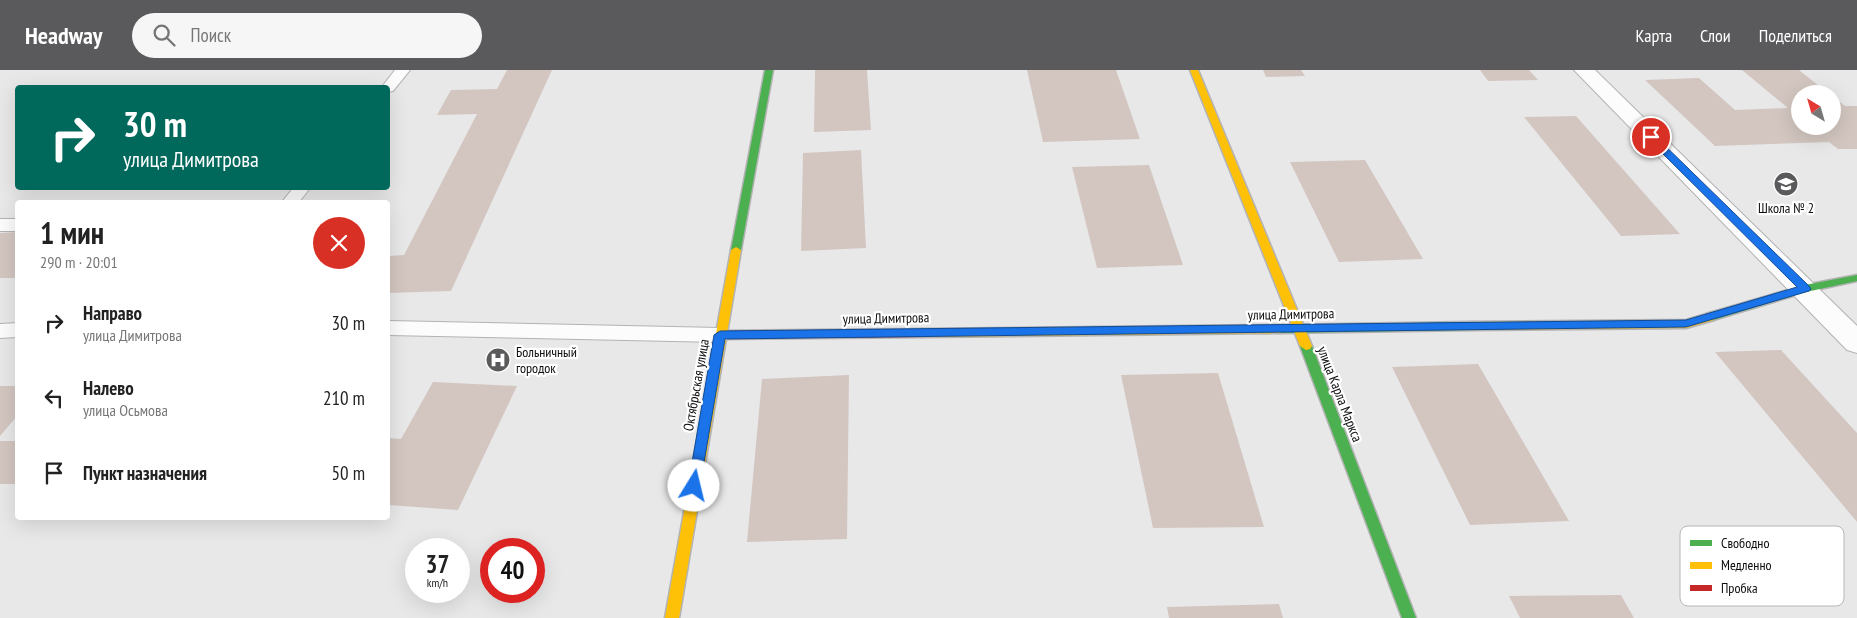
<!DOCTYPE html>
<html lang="ru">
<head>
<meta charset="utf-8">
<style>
  :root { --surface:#fff; --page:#f6f6f6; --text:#222; --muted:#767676; --accent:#5a595b }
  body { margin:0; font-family:"PT Sans Narrow",sans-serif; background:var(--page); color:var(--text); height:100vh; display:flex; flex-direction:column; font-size:19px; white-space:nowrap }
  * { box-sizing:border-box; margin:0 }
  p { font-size:16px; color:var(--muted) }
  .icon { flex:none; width:28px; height:28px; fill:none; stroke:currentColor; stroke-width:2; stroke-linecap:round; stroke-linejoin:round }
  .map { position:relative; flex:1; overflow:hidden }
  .sheet { position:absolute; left:15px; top:130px; width:375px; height:320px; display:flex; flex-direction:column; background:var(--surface); border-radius:5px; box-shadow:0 5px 20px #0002 }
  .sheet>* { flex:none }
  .banner { position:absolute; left:15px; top:15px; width:375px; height:105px; border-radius:5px; box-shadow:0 5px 20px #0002; background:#00695c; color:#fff; overflow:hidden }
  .needle { width:32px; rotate:323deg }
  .controls { position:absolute; left:1791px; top:15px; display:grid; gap:10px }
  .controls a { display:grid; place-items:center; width:50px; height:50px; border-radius:50%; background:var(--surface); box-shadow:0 5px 20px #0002; font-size:25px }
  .speed { position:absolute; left:405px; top:468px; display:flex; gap:10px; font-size:25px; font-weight:700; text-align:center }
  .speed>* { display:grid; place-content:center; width:65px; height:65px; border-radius:50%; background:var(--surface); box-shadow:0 5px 20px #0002; line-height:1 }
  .speed small { font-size:12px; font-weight:400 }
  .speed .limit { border:8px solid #d22; background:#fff; color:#111 }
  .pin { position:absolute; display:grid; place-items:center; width:42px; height:42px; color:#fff; margin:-21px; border:2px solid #fff; border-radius:50%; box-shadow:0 1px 5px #0007 }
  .me { position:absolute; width:55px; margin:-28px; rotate:9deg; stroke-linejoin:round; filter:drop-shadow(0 0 4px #0008) }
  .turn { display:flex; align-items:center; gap:18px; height:105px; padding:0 25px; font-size:22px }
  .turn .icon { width:65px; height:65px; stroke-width:2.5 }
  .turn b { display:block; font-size:35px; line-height:42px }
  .round { display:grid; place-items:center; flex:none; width:52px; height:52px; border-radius:26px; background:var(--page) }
  .head { display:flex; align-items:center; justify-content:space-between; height:85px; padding:0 25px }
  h1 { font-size:30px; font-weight:700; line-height:38px }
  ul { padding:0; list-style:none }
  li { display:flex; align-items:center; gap:15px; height:75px; padding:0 25px }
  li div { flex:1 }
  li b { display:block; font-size:19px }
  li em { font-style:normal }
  header { display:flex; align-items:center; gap:30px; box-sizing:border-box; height:70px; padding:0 25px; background:var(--accent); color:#fff }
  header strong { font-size:24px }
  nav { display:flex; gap:28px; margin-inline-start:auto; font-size:18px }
  .search { width:350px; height:45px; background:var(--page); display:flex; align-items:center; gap:12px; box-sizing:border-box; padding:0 18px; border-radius:28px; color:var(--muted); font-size:19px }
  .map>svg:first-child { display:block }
  .building { fill:#d3c6c1 }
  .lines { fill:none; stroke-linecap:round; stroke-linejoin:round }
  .lane-casing { stroke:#b3b3b4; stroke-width:2 }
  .street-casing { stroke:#b3b3b4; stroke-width:2 }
  .fast-casing { stroke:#b3b3b4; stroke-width:3 }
  .slow-casing { stroke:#b3b3b4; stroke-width:3 }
  .jam-casing { stroke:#b3b3b4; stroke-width:3 }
  .lane { fill:#fcfcfc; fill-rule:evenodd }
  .street { fill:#fcfcfc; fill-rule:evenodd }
  .fast { fill:#4caf50; fill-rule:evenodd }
  .slow { fill:#ffc107; fill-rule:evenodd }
  .jam { fill:#c62828; fill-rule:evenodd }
  .route { fill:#1a73e8; stroke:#114b97 }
  .labels { text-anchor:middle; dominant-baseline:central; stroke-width:4.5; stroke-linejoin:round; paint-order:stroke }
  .poi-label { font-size:14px; fill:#0d0c0e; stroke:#fff }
  .street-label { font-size:14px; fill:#0d0c0e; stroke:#fff }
  .key { fill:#fff; stroke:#b6b6b7; stroke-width:1 }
  .key-label { font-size:14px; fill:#0d0c0e }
</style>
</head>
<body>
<header>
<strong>Headway</strong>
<div class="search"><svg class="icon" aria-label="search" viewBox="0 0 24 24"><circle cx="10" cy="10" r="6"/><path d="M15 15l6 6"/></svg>Поиск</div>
<nav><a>Карта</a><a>Слои</a><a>Поделиться</a></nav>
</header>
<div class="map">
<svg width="1857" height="548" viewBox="0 0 1857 548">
  <rect width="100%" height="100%" fill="#e8e8e9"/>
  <!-- building -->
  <path class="building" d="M507,0H552L451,221L388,223V186L404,185L477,44L437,45L451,20L497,19Z
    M815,0H867L871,60L814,62Z
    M1027,0H1116L1140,69L1043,72Z
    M1263,0H1301L1305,6L1266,7Z
    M1480,0H1529L1538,10L1488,11Z
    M1742,0H1799L1829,24H1800V56H1832V26L1845,36H1857V79H1838L1829,72L1715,76L1645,10L1699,8L1735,40L1788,38Z
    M1576,46L1680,164L1621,166L1524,47Z
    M861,80L866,178L801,181L803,83Z
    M1365,90L1423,189L1339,192L1290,92Z
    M1149,95L1183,195L1097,198L1072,97Z
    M18,162V208H0V163Z
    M1781,280L1857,363V452L1715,282Z
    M1478,294L1569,451L1470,455L1392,297Z
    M1218,303L1264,457L1153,458L1121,305Z
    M849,305L847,469L747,472L762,309Z
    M433,312L517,316L458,440L388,435V368L401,369Z
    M0,316H18V345L0,366Z
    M0,371H18V414H0Z
    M1621,525L1634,548H1520L1509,526Z
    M1279,534L1283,548H1169L1167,537Z"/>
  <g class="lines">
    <defs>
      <path id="lane" d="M395,0H410L393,21L388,22V18H381Z
        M293,118H310L299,132H282Z
        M0,149H18V161H0Z
        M388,251L720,258L727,260L730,265L727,270L720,272L388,265Z
        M18,253V267L0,268V254Z"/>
      <path id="street" d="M1574,0H1595L1857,256V283L1847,280Z"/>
      <path id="fast" d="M765,0H773L741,180L736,183L731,180Z
        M1857,205V211L1806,222L1710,251L1705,247L1706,244L1805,215Z
        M1472,252L1478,256L1472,260L1280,263L1274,259L1280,255Z
        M1306,272L1312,276L1416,548H1402L1300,276Z"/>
      <path id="slow" d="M1190,0H1198L1312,276L1310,279L1306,280L1300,276Z
        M736,177L741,180L679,548H665L731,180Z
        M1710,243L1714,244L1715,247L1714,250L1686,258L1472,260L1466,256L1472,252L1686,250Z
        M1280,255L1286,259L1280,263L922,267L916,263L922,259Z"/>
      <path id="jam" d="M922,259L928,263L922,267L720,269L714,265L720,261Z"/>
    </defs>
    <!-- lane casing -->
    <use href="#lane" class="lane-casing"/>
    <!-- street casing -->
    <use href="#street" class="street-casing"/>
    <!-- fast casing -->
    <use href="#fast" class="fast-casing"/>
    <!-- slow casing -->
    <use href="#slow" class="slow-casing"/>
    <!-- jam casing -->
    <use href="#jam" class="jam-casing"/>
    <!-- lane -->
    <use href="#lane" class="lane"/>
    <!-- street -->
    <use href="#street" class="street"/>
    <!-- fast -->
    <use href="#fast" class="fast"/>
    <!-- slow -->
    <use href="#slow" class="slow"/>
    <!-- jam -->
    <use href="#jam" class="jam"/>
  </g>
  <!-- route -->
  <path class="route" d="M1651,64L1654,65L1809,216L1811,219L1809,221L1686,257L725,269L700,416L699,420L694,421L689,420L688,416L714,265L720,261L1686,250L1797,217L1648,69L1647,67Z"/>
  <!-- icons -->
  <defs>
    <symbol id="school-disc" viewBox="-11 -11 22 22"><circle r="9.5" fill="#5a595b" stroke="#fff"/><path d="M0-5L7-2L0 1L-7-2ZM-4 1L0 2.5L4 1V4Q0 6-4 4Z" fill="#fff"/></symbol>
    <symbol id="hospital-disc" viewBox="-11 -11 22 22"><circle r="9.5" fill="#5a595b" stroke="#fff"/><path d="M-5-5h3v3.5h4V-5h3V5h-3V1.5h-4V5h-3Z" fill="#fff"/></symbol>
  </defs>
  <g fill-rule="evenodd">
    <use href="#school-disc" x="1772" y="100" width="28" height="28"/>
    <use href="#hospital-disc" x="484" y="276" width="28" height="28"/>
  </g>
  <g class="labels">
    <!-- poi labels -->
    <g class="poi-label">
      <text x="1786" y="138">Школа № 2</text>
      <text x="516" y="282" text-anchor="start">Больничный<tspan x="516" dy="16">городок</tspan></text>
    </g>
    <!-- street labels -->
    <g class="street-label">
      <text transform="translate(1291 244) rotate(-1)">улица Димитрова</text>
      <text transform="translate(886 248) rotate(-1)">улица Димитрова</text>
      <text transform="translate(696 315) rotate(-80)">Октябрьская улица</text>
      <text transform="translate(1340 324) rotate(69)">улица Карла Маркса</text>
    </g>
  </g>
  <!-- legend -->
  <rect x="1680" y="456" width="164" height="80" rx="8" class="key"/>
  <rect x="1690" y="470" width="22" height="6" fill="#4caf50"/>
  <rect x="1690" y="492" width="22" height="7" fill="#ffc107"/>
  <rect x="1690" y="515" width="22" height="6" fill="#c62828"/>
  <g class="key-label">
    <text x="1721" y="478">Свободно</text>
    <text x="1721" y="500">Медленно</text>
    <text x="1721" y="523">Пробка</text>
  </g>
</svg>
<div class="controls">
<a><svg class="needle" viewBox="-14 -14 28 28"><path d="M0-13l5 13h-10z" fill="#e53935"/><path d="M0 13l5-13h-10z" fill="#767676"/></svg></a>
</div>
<div class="speed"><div>37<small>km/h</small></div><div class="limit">40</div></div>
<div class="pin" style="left:1651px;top:67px;background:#d93025"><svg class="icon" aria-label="arrive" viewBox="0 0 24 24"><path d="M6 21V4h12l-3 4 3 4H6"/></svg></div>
<svg class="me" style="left:694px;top:416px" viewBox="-20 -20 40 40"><circle r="19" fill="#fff"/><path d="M0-13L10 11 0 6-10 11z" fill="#1a73e8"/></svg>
<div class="banner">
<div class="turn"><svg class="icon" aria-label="right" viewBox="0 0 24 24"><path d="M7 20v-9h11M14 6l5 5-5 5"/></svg><div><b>30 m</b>улица Димитрова</div></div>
</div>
<section class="sheet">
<div class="head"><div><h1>1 мин</h1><p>290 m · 20:01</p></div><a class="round" style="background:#d93025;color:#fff"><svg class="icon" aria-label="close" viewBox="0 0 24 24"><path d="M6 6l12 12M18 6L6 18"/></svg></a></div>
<ul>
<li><svg class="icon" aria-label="right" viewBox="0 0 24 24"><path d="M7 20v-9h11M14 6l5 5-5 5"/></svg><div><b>Направо</b><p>улица Димитрова</p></div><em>30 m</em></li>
<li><svg class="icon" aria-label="left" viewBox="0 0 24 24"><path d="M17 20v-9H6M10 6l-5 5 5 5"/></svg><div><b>Налево</b><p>улица Осьмова</p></div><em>210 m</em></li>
<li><svg class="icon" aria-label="arrive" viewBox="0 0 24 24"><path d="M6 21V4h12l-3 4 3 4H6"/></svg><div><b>Пункт назначения</b></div><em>50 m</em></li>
</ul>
</section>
</div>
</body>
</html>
